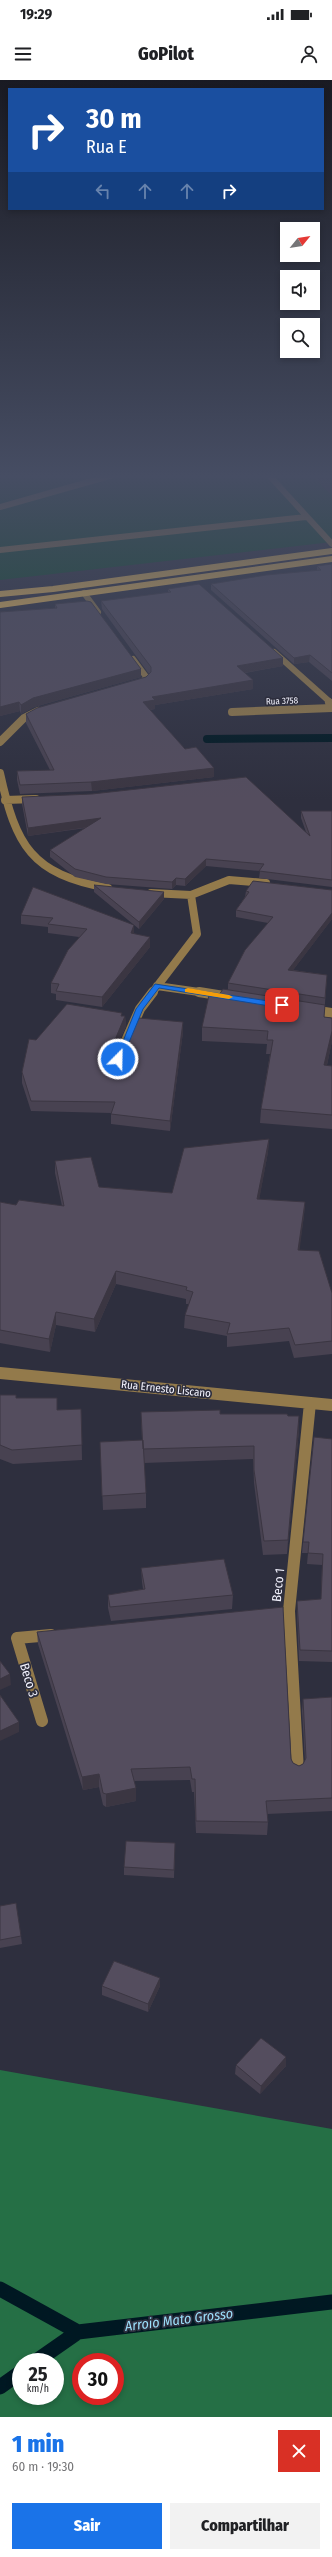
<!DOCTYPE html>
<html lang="pt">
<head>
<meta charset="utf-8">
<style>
  :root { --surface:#fff; --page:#f2f2f2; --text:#202124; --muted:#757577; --accent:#1a73e8 }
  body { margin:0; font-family:"Fira Sans Condensed",sans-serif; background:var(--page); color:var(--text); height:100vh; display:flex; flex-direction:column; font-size:15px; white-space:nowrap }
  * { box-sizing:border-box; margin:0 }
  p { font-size:13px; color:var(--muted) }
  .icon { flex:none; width:22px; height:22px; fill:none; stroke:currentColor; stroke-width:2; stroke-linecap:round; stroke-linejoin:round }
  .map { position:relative; height:2337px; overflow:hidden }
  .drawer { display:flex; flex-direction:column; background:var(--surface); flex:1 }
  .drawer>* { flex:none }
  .guide { position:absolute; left:8px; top:8px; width:316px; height:122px; border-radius:0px; box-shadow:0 2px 6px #0003; background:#1a4fa0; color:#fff; overflow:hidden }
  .needle { width:26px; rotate:60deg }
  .buttons { position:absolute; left:280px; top:142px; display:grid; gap:8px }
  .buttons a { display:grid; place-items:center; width:40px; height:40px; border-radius:0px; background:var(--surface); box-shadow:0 2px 6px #0003; font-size:20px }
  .speed { position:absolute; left:12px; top:2273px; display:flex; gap:8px; font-size:20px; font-weight:700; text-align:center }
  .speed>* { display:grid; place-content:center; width:52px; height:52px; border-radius:50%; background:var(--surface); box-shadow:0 2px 6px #0003; line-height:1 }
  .speed small { font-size:10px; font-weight:400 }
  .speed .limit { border:6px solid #d22; background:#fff; color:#111 }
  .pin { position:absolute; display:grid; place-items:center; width:34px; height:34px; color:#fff; margin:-17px; border-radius:8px; box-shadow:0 2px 6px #0006 }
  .me { position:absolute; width:44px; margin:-22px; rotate:23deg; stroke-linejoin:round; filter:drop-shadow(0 0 3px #0008) }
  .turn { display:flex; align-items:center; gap:14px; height:84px; padding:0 12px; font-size:18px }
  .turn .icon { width:52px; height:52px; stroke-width:2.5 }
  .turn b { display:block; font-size:28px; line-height:34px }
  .lanes { display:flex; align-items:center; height:38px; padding:0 12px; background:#0003; justify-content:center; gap:20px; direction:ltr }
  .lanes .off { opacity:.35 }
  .round { display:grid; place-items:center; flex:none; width:42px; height:42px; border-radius:0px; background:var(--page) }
  .head { display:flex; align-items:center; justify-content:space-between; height:68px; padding:0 12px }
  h1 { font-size:24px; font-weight:800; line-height:30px; color:var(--accent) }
  .action { display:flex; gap:8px; margin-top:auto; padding:8px 12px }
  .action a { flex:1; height:46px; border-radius:0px; background:var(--accent); color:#fff; font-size:16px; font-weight:800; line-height:46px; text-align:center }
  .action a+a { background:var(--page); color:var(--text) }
  .status { display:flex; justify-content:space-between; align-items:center; height:28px; padding:0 20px; background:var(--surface); direction:ltr }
  .status svg { height:11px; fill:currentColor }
  header { display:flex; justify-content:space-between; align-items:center; height:52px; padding:0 12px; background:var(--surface); font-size:18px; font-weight:800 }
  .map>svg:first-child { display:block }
  .green { fill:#0a4828 }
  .forest { fill:#256f45; fill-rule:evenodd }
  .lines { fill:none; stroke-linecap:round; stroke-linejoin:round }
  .stream-far1 { stroke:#001822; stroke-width:8 }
  .stream { stroke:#001822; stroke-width:15 }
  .minor-far3 { stroke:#937a4b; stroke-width:6 }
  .minor-far2 { stroke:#937a4b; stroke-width:8 }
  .minor-far1 { stroke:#937a4b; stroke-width:10 }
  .minor { stroke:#937a4b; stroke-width:12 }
  .major { stroke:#f7c359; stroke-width:6 }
  .wall { fill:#484251 }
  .shaded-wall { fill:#3b3642 }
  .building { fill:#544d5e; stroke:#3b3642 }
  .route { fill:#1a73e8; stroke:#114b97 }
  .slow { fill:#f59e0b }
  .labels { text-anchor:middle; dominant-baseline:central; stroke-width:3.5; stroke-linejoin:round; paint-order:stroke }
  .far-street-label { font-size:9px; fill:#f3f3fe; stroke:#2e2f3e }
  .street-label { font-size:11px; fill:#f3f3fe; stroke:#2e2f3e }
  .near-street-label { font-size:13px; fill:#f3f3fe; stroke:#2e2f3e }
  .near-water-label { font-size:14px; font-style:italic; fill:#9cdffb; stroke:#2e2f3e }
</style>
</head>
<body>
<div class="status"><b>19:29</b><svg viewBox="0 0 49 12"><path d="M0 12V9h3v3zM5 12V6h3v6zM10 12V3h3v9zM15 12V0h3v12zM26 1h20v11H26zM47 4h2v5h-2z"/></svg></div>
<header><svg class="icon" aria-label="menu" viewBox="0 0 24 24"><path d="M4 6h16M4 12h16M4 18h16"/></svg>GoPilot<svg class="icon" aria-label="person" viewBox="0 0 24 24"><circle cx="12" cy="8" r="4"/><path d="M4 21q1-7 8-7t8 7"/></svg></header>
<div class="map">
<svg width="332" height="2337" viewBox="0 0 332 2337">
  <rect width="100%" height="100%" fill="#2e2f3e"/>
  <!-- green -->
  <path class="green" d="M0,393H310L332,416V462L0,500Z"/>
  <!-- forest -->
  <path class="forest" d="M0,1990L332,2049V2337H0ZM21,2282H55V2316H21ZM81,2282H115V2316H81Z"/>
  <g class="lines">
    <!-- stream-far1 -->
    <path class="stream-far1" d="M207,659L332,658"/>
    <!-- stream -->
    <path class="stream" d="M0,2209L78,2252
      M35,2282L78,2252L332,2222
      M0,2307L21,2292"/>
    <!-- minor-far3 -->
    <path class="minor-far3" d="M267,393L332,464
      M0,427L120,393
      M0,470L306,437
      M84,513L98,532
      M274,572L331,623
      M133,579L147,598L137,604"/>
    <!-- minor-far2 -->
    <path class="minor-far2" d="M329,622L332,624
      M232,632L332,628
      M0,662L24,638L38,631
      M0,693C16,766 31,794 108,808
      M5,720L36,719
      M151,813L191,815L197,854L152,913
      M191,815L229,800L266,803
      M157,906L206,913"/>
    <!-- minor-far1 -->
    <path class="minor-far1" d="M199,912L230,917
      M312,930L332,933
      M118,979L140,929L153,912"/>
    <!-- minor -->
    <path class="minor" d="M0,1293L332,1325
      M42,1641L17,1558L51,1555
      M298,1691L289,1531L310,1323"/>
    <!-- major -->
    <path class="major" d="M0,514L53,509L332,471
      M0,525L332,479"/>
  </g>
  <!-- wall -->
  <path class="wall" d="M332,484V601L309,582L294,584L211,510V504L317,490V486Z
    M168,509L283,586L245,593L253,609L155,625V629L150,630L185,669L214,688V697L92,711L20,714L17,700V691L50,690L26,643V634L146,597L149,594L102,529L101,521L168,513Z
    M55,524L141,597L34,627L21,634L20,631L0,636V532L55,528Z
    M22,717L306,752L301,738V731H332V807L259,798L260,791L206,786L185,806L176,805L172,809L106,804L75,797L50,777V770L86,748L28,756L22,724Z
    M94,805L164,819L139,849L94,812Z
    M332,810V839L293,890L327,895L324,937L332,938V961L327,985L332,986V1049L260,1043L261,1029L270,974H266L267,964L202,961V947L219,915L228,910V903L268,843L236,837V830L245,817L246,811Z
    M21,835L134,845V854L150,857V867L102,927L56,920V914L51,913V903L79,857L48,853V847L21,844Z
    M122,936H125L126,946L114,972L116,975L123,972L183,942V952L170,1051L111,1044V1033L31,1031L22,1003V992L36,960Z
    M269,1059L268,1072L259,1119L305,1122L304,1135L299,1170L332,1213V1274L294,1278L289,1261L227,1267V1256L184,1248L185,1235L189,1224H186V1219L116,1204L95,1252L56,1245L50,1272L0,1263V1122L16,1125L62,1126L55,1093V1081L99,1107L172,1113Z
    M0,1315L16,1318L57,1330L81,1329L82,1380L13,1384L0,1379Z
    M141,1332L288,1336L299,1350L287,1474L263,1475L254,1403L253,1379L144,1383L146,1413V1428L103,1430L100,1362L142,1360Z
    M332,1359V1582L299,1581L297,1533V1521L321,1519L322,1485L307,1484L308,1473H302L303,1462Z
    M141,1488L233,1515L232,1529L111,1541L108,1528V1515L143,1509L142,1502Z
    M37,1552L291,1679L293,1683L299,1686L303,1684L305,1681L302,1631L303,1619L332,1617V1731L267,1734L268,1742L267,1755L196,1753L194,1712H192L190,1700L134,1701L136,1721L106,1727L103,1725L99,1707L83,1710L38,1564Z
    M175,1763L174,1798L124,1795V1787Z
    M0,1826L21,1856L22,1864L0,1868Z
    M102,1906H160L148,1932L102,1915Z
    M236,1985L286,1986L260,2014L235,1994Z"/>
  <!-- shaded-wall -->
  <path class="shaded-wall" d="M310,575L309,582L294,584V578Z
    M283,578V586L237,594V586Z
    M141,589V597L34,627L21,634V625L33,618Z
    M253,600V609L155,625V629L144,631L143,622L152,617Z
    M19,622L20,631L0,636V627Z
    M214,688V697L92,711L91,702Z
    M101,738L102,745L28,756V748Z
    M206,779V786L185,806V799Z
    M176,798V805L172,809V802Z
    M164,812V819L139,849V842Z
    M332,833V839L288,897V890Z
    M134,845V855L131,853Z
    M150,857V867L102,927V917Z
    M122,933V943L125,936L126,946L112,977V967L121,936Z
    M183,942V952L170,1051V1041Z
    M332,951V961L324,999V985Z
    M269,1059L268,1072L257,1132V1119Z
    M305,1122L304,1135L298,1183V1170Z
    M116,1191V1204L95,1252L94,1239Z
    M56,1232V1245L50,1272L49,1259Z
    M299,1336V1350L287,1474L288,1460Z
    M10,1594L11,1605L0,1610V1599Z
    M19,1642V1652L0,1661V1651Z
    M99,1694V1707L83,1710L82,1697Z
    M136,1708V1721L106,1727V1714Z
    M160,1898V1906L148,1932V1924Z
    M286,1977V1986L260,2014L261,2006Z"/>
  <!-- building -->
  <path class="building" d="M332,484V593L310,575L294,578L211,504L266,495L321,490L317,486Z
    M199,504L283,578L237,586L253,600L152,617L155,620L143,622L185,669L196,667L214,688L91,702L20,705L17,691L54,690L26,634L37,628L146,597L151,592V587L101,521L171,512L168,509Z
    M87,521L91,522L141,589L33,618L21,625L19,622L0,627V532L57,528L55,524Z
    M246,697L310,756L301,731H332V800L259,791L264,784L206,779L185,799L176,798L172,802L106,797L75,789L50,770L101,738L28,748L22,717L92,714Z
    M253,801L332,810V833L288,890L327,895L325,918L228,903L245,870L273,837L236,830L249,812L246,811Z
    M94,805L164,812L139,842Z
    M33,807L134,845L131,853L150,857L102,917L56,911L59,904L51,903L68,870L87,849L48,844L53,838L21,835Z
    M223,909L325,925L324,937L332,938V951L324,985L332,986V1035L261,1029L273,960H267L268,951L202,947L209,915H219Z
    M67,924L122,933L121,936H125L112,967L116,975L123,972L139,938L183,942L170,1041L111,1034L115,1022L31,1021L22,992L29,959L36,960Z
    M269,1059L257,1119L305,1122L298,1170L319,1171L332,1213V1261L295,1265L289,1248L227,1254L230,1243L185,1235L193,1212L186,1210L187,1207L116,1191L94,1239L56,1232L49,1259L0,1250V1122L16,1125L19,1120L64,1126L55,1081L91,1077L99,1107L172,1113L184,1068Z
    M0,1315H16V1318H57V1330L81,1329L82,1365L12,1370L0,1365Z
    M220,1330V1334H287L288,1336H299L288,1460L264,1461L254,1390V1366L143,1369L141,1332Z
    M314,1357L332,1359V1571L300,1570L297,1521L321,1519L323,1474L308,1473L309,1462H303Z
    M143,1360L146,1413L102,1416L100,1362Z
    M224,1479L233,1515L110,1527L108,1515L145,1509L141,1488Z
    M283,1527L291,1679L293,1683L299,1686L303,1684L306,1678L303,1619L332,1617V1718L266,1721L268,1742L196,1741L195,1699H192L190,1687L131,1689L136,1708L106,1714L103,1713L99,1694L82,1697L37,1552Z
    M0,1581L10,1594L0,1599Z
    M0,1615L19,1642L0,1651Z
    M126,1761L175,1763L174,1790L124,1787Z
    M16,1823L21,1856L0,1860V1826Z
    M114,1881L160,1898L148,1924L102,1906Z
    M261,1958L286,1977L261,2006L236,1985Z"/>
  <!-- sky -->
  <linearGradient id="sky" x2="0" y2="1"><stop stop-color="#191a22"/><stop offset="0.55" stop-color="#464d63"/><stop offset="1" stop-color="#464d63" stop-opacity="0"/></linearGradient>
  <rect width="332" height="720" fill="url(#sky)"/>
  <!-- route -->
  <path class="route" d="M155,904L282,923L286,925L282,928L159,908L143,929L122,979L115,981L136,929Z"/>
  <!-- slow -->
  <path class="slow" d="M188,908L229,915L233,917L229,919L185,912V909Z"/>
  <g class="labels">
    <!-- far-street labels -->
    <g class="far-street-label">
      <text transform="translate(282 621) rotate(-2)">Rua 3758</text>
    </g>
    <!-- street labels -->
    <g class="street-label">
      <text transform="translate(166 1309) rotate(6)">Rua Ernesto Liscano</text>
    </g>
    <!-- near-street labels -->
    <g class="near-street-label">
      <text transform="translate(278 1505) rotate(-84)">Beco 1</text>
      <text transform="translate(29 1600) rotate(73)">Beco 3</text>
    </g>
    <!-- near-water labels -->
    <g class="near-water-label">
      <text transform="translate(179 2240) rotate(-7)">Arroio Mato Grosso</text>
    </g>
  </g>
</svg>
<div class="buttons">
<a><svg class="needle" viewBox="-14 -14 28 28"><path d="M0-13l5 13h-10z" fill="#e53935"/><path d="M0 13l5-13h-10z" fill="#757577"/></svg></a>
<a><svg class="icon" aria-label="sound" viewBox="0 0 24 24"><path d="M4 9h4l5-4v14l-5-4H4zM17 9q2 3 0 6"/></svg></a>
<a><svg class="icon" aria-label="search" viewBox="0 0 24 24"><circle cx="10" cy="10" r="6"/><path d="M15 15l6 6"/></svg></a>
</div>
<div class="speed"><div>25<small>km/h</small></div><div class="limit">30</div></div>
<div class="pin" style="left:282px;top:925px;background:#d93025"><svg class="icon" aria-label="arrive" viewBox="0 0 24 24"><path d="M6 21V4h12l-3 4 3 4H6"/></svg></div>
<svg class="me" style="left:118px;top:979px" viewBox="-20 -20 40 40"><circle r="17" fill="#1a73e8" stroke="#fff" stroke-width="3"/><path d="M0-11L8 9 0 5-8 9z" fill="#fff"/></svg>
<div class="guide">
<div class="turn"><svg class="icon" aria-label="right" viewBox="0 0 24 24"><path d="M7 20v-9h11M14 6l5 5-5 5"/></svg><div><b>30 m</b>Rua E</div></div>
<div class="lanes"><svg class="icon off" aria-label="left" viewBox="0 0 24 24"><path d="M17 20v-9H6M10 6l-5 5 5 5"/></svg><svg class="icon off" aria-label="ahead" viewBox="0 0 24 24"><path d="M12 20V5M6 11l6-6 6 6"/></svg><svg class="icon off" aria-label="ahead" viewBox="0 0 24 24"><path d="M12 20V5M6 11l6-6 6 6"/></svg><svg class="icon" aria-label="right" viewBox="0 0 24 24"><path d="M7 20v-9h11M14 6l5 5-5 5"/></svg></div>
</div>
</div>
<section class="drawer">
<div class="head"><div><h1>1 min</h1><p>60 m · 19:30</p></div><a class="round" style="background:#d93025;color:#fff"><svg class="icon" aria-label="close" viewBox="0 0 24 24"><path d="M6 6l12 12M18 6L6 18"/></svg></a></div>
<div class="action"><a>Sair</a><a>Compartilhar</a></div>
</section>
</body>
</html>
